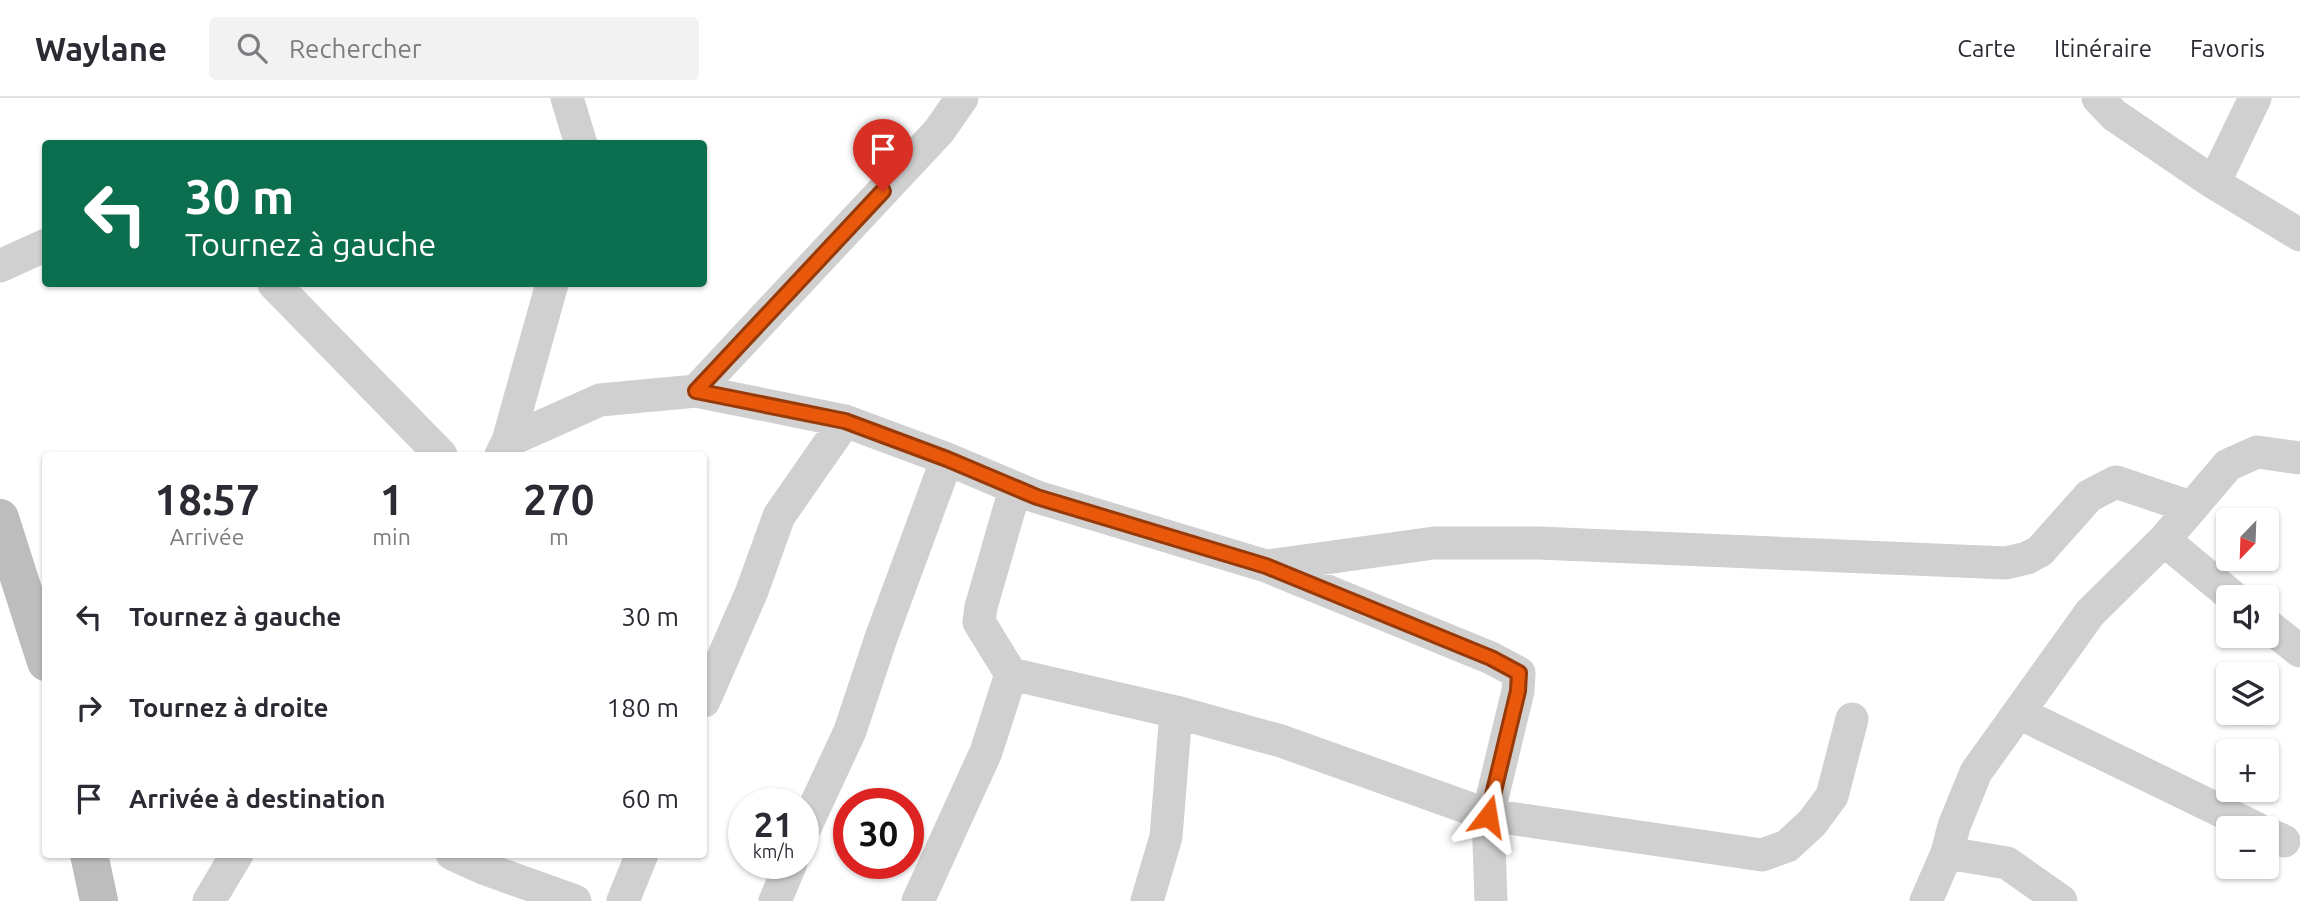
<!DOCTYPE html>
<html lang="fr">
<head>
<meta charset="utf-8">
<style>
  :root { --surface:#fff; --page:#f2f2f3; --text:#2b2b33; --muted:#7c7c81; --line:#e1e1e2 }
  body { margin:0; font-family:Ubuntu,sans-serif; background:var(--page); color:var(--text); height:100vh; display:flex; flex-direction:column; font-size:26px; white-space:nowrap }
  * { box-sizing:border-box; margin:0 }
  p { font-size:23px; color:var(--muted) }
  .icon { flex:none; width:38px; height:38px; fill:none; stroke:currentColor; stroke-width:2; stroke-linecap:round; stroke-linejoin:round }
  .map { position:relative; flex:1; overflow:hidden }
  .drawer { position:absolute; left:42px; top:354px; width:665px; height:406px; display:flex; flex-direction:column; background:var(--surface); border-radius:7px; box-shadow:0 2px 5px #0004 }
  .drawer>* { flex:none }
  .top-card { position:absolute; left:42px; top:42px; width:665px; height:147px; border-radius:7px; box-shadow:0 2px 5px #0004; background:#0b6e4f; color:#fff; overflow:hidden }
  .needle { width:46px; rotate:203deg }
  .controls { position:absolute; left:2216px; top:410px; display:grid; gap:14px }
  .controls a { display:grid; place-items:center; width:63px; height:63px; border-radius:7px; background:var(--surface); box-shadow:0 2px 5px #0004; font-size:35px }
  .speed { position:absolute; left:728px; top:690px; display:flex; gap:14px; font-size:35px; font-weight:700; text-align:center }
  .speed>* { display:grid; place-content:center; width:91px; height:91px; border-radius:50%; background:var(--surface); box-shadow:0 2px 5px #0004; line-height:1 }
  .speed small { font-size:18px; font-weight:400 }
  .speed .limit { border:10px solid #d22; background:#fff; color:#111 }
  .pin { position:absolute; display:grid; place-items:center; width:60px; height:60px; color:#fff; margin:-72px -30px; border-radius:50% 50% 50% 0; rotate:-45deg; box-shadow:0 0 7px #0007 }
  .pin .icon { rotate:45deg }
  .me { position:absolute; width:77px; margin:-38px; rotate:14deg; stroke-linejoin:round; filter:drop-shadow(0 0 5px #0008) }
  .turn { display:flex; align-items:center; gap:24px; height:147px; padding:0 28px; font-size:32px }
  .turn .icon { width:91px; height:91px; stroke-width:2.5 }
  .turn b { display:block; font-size:49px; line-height:60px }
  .eta { display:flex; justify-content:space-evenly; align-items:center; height:119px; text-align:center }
  .eta b { font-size:42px; font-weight:600; line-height:49px }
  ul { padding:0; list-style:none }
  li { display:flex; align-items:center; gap:21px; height:91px; padding:0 28px }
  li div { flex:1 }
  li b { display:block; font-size:26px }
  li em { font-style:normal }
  header { display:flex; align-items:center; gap:42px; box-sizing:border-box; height:98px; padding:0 35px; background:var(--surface); border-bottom:2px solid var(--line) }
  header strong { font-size:33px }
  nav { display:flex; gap:38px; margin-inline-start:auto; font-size:24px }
  .search { width:490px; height:63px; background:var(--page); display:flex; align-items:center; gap:18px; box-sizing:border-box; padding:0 24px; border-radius:7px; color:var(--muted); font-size:26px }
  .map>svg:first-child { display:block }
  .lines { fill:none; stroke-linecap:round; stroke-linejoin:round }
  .street { stroke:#d0d0d0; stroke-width:33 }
  .secondary { stroke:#bdbdbd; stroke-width:38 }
  .route-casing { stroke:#983908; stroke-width:18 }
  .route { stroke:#ea580c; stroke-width:12 }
</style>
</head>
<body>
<header>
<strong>Waylane</strong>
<div class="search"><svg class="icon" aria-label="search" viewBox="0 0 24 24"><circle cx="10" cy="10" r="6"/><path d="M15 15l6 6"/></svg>Rechercher</div>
<nav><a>Carte</a><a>Itinéraire</a><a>Favoris</a></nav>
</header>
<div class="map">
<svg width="2300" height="803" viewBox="0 0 2300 803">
  <rect width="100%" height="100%" fill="#fff"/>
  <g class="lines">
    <!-- street -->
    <path class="street" d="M567,0L581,46
      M2098,0L2114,17L2214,85L2300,137
      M2214,85L2255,0
      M0,168L46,147
      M274,186L441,357
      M696,293L845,323L947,361L1037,399L1266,468L1491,560L1519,575L1518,593L1488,717L1491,803
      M508,343L552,186
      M501,357L508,343L600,302L696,293L939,33L962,0
      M2164,442L2233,499
      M1267,468L1434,445H1538L2006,465L2027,460L2040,453L2089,398L2116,384L2190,409
      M2266,526L2300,553
      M1011,576L1176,614L1281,643L1488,717L1762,757L1787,748L1812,725L1832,698L1852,621
      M704,603L752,493L779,418L845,323
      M2019,615L2256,730
      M803,734L850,633L881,540L947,361
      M2266,735L2284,743
      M1947,755L2007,765L2061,803
      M452,756L483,770L575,803
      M209,803L237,756
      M623,803L642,756
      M775,803L791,765
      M918,803L986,654L1011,576L979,524L981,509L1015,391
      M1147,803L1166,739L1176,614
      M1926,803L1947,755L1954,728L1976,674L2090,515L2164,442L2228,367L2257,354L2300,360"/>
    <!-- secondary -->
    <path class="secondary" d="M0,420L46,564
      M89,756L99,803"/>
  </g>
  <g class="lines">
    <defs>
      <path id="route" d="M883,93L696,293L845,323L947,361L1037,399L1266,468L1491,560L1519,575L1518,593L1488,718"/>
    </defs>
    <!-- route casing -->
    <use href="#route" class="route-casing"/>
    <!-- route -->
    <use href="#route" class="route"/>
  </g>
</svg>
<div class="controls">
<a><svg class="needle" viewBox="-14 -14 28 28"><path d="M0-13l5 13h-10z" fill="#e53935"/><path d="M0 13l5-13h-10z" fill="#7c7c81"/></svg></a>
<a><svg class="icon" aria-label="sound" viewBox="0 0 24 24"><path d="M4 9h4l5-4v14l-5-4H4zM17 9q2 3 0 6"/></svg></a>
<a><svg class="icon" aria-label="layers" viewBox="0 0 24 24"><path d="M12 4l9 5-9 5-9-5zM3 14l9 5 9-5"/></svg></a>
<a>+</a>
<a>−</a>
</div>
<div class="speed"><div>21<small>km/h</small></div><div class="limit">30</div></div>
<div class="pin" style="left:883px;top:93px;background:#d93025"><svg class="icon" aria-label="arrive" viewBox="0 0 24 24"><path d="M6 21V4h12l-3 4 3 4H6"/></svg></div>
<svg class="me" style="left:1488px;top:718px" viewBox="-20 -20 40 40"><path d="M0-17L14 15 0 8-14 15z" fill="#ea580c" stroke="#fff" stroke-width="4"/></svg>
<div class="top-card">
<div class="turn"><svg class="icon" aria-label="left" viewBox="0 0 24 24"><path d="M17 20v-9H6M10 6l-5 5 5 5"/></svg><div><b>30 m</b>Tournez à gauche</div></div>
</div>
<section class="drawer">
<div class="eta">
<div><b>18:57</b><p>Arrivée</p></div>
<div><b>1</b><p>min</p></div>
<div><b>270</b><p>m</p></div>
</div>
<ul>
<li><svg class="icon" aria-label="left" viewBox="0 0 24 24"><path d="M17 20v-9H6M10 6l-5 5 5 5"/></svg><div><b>Tournez à gauche</b></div><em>30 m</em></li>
<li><svg class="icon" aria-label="right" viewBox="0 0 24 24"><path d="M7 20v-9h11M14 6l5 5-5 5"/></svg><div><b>Tournez à droite</b></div><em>180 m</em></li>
<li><svg class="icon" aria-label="arrive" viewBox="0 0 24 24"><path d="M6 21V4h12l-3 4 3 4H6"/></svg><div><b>Arrivée à destination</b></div><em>60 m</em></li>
</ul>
</section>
</div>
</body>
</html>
